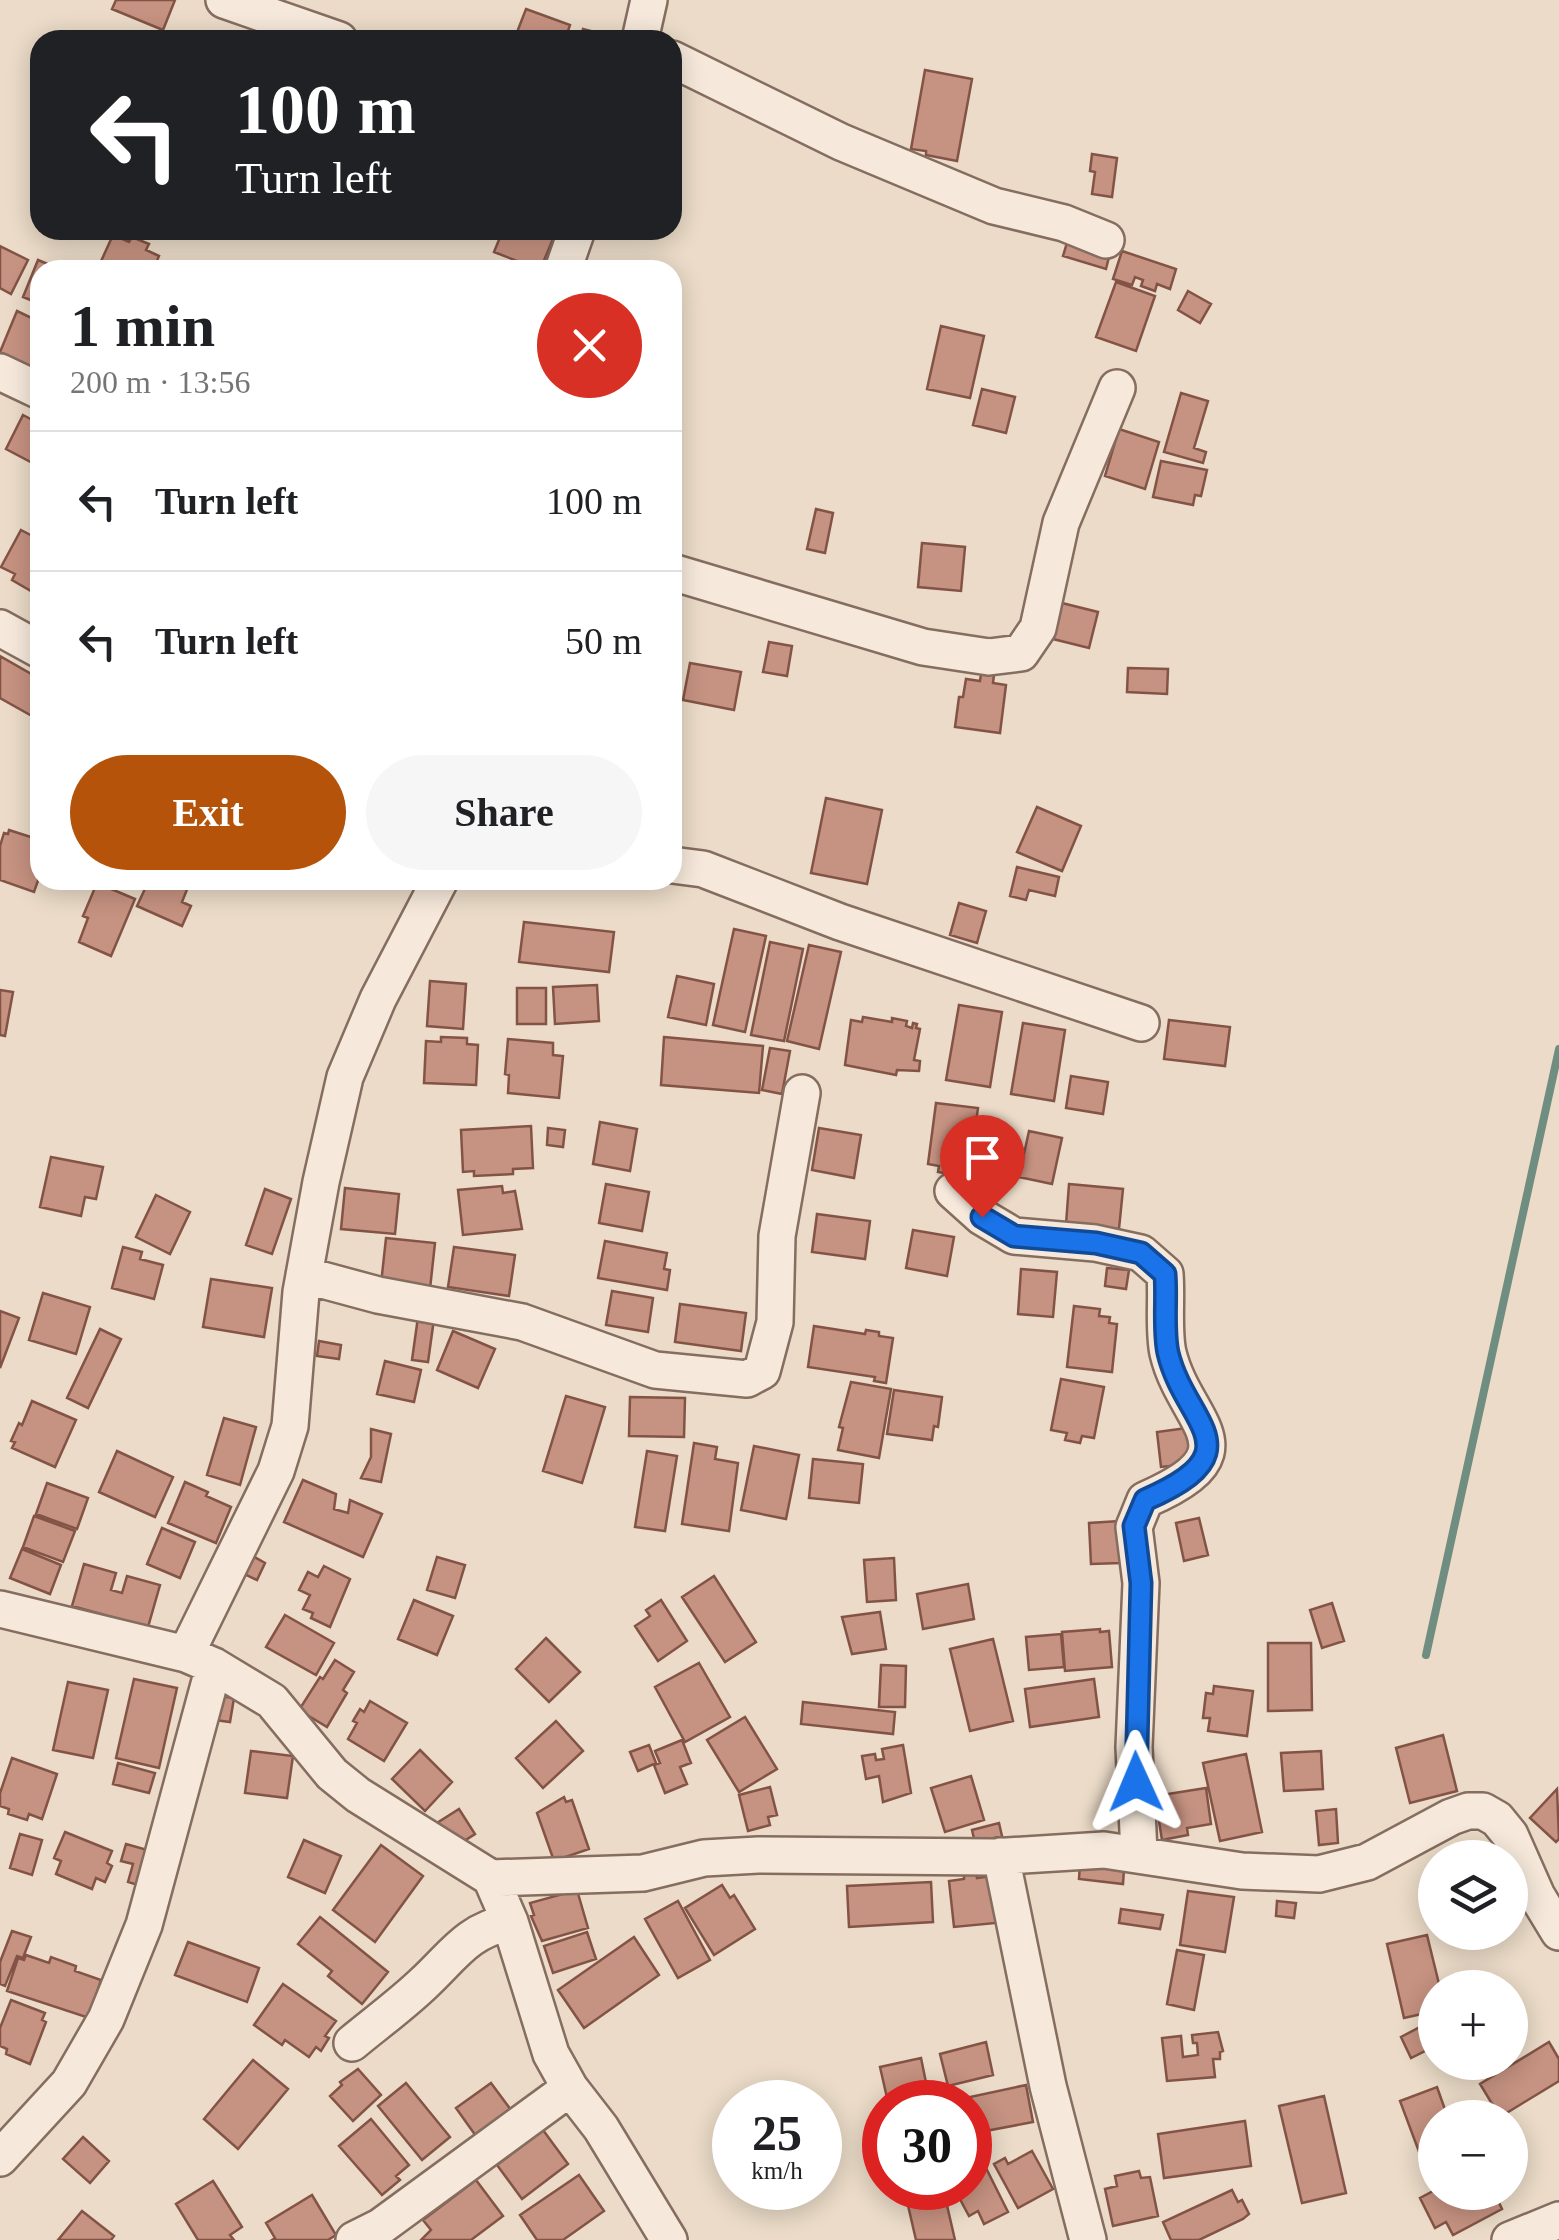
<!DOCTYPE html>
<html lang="en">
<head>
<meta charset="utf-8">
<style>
  :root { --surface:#fff; --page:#f6f6f6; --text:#202124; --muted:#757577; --line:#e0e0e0; --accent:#b45309 }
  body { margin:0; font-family:Georgia,serif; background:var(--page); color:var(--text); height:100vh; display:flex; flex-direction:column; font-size:38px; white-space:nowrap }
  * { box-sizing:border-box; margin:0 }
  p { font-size:32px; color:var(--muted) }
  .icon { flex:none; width:55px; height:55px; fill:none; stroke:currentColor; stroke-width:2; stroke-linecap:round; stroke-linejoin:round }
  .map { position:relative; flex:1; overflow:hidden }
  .side { position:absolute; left:30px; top:260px; width:652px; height:630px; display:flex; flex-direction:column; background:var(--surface); border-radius:30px; box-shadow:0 5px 25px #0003 }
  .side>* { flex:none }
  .top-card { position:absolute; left:30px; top:30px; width:652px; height:210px; border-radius:30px; box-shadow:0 5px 25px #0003; background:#202124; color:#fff; overflow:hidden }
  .fabs { position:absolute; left:1418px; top:1840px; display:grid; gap:20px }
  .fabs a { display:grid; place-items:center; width:110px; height:110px; border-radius:50%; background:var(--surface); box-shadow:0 5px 25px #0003; font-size:50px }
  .speed { position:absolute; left:712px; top:2080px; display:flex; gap:20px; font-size:50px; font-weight:700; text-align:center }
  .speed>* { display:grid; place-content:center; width:130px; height:130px; border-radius:50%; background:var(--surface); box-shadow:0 5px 25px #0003; line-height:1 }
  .speed small { font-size:25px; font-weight:400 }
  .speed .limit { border:15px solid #d22; background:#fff; color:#111 }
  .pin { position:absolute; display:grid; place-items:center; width:85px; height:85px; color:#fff; margin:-102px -42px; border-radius:50% 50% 50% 0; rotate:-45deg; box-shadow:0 0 10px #0007 }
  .pin .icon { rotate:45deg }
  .me { position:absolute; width:110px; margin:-55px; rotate:359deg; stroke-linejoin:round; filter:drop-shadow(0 0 8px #0008) }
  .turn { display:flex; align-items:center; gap:35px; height:210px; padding:0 40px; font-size:45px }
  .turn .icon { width:130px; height:130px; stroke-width:2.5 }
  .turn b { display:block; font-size:70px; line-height:85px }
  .round { display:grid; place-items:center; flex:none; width:105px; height:105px; border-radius:52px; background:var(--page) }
  .headline { display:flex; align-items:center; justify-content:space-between; height:170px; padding:0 40px }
  h1 { font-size:60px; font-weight:600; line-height:75px }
  .cta { display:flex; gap:20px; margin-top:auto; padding:20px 40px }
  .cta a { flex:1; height:115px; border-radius:60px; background:var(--accent); color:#fff; font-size:40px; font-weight:600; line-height:115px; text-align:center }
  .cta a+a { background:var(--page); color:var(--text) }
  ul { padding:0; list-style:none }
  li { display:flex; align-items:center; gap:30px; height:140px; padding:0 40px; border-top:2px solid var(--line) }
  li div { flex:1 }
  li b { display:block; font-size:38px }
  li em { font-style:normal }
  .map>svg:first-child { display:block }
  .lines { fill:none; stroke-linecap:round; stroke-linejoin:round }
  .stream { stroke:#708d81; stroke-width:8 }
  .building { fill:#c69281; stroke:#835446; stroke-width:2.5 }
  .minor-casing { stroke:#856d5f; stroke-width:40 }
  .minor { stroke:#f6e9db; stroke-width:35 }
  .route-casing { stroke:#114b97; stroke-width:25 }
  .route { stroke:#1a73e8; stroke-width:18 }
</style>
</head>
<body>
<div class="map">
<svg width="1559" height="2240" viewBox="0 0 1559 2240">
  <rect width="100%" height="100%" fill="#ebdbc8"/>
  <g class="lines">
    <!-- stream -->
    <path class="stream" d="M1426,1655L1559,1049"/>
  </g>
  <!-- building -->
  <path class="building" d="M116,0H175L163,30L112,9Z
    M526,9L570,25L565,40H514Z
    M583,29L625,40H580Z
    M925,70L972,79L957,161L926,155V151L911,149Z
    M1092,154L1117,158L1112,197L1092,194L1095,172L1090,171Z
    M503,230H545L555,234L540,270L494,252Z
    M113,235L129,242L132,237L149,244L146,250L159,256L153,270H97Z
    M1069,236L1111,249L1106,269L1063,256Z
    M0,246L28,260L11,294L0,288Z
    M1122,251L1176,269L1170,289L1157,284L1155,291L1141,286L1143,280L1135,277L1132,285L1113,279Z
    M38,260L62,270H40V304L23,297Z
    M1116,282L1155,296L1136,351L1096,337Z
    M1188,291L1211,304L1200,323L1178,310Z
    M17,311L40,322V355L34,368L0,352Z
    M941,326L984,336L970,398L927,389Z
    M982,389L1015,397L1006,433L973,425Z
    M1181,393L1208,401L1194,448L1206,452L1203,463L1164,452Z
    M23,415L40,424V467L6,449Z
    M1119,429L1159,442L1145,489L1105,476Z
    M1161,461L1207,470L1201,496L1195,495L1193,505L1153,497Z
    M816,509L833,513L825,553L807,549Z
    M21,530L40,540V587L35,584L31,591L12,580L15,574L1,567Z
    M922,543L965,547L961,591L918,587Z
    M1058,602L1098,612L1089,648L1049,638Z
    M769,642L792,646L787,676L763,672Z
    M0,656L40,679L39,720L0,698Z
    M690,663L741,672L734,710L683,700Z
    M1128,668L1168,669L1167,694L1127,692Z
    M981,674L994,675L993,683L1006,685L1000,733L955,727L959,697H963L966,679L980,681Z
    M826,798L882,810L867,884L811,873Z
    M1037,807L1081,826L1062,871L1017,852Z
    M9,830L40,840V875L34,892L0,880V846L4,833L8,834Z
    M1017,867L1059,877L1055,896L1029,890L1026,900L1010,896Z
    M149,880H172L188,887L182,902L191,906L182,926L137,906Z
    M97,883L135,899L111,956L79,942L88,918L83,916Z
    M959,903L986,911L977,943L950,935Z
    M524,922L614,932L609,972L519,962Z
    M734,929L766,936L745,1032L713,1025Z
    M770,942L803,949L784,1041L751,1035Z
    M809,945L841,952L819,1049L787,1041Z
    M677,976L714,984L706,1025L668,1017Z
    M430,981L466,984L463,1029L427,1026Z
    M597,985L599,1021L555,1024L553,987Z
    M517,988H546V1024H517Z
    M0,990L13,992L5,1036L0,1035Z
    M959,1005L1002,1012L990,1087L946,1080Z
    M863,1017L892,1022V1018L907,1021L906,1026L912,1028L913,1023L917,1024L916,1028L920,1029L914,1060L920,1061L919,1071L897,1070L896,1075L845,1065L851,1020L862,1022Z
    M1169,1020L1230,1027L1225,1066L1164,1059Z
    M1023,1023L1065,1030L1054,1101L1011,1094Z
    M441,1037L467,1038V1044L478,1045L476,1085L424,1083L426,1041L441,1042Z
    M664,1037L763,1046L759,1093L661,1085Z
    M508,1039L553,1043V1055L563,1056L559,1098L508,1093L509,1075L505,1074Z
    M770,1048L790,1051L782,1094L762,1090Z
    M1071,1076L1108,1082L1103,1114L1066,1108Z
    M936,1103L978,1108L968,1177L938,1172L939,1166L928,1164Z
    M600,1122L637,1129L630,1171L593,1164Z
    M531,1126L533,1168L513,1169V1174L474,1176V1171L463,1172L461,1130Z
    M548,1128L565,1130L563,1147L547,1145Z
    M819,1128L861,1135L854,1178L812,1170Z
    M1029,1131L1062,1138L1052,1184L1019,1177Z
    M51,1157L103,1167L96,1199L85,1197L81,1216L40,1207Z
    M606,1184L649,1192L642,1231L599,1223Z
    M1069,1184L1123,1189L1119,1229L1066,1224Z
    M502,1186L503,1193L515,1191L522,1229L463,1235L458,1190Z
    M345,1188L399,1194L395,1234L341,1229Z
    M265,1189L291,1199L272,1254L246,1245Z
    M156,1195L190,1212L170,1254L136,1237Z
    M817,1214L870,1221L865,1259L812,1252Z
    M913,1230L954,1237L947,1276L906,1268Z
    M386,1238L435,1243L430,1289L381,1284Z
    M605,1241L667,1253L664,1269L670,1270L667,1290L598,1278Z
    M123,1247L142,1252L140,1259L163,1265L154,1299L112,1288Z
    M454,1247L515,1255L509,1296L448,1287Z
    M1107,1268L1129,1270L1126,1289L1105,1286Z
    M1021,1269L1057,1272L1053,1317L1018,1314Z
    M211,1279L272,1288L264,1337L203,1327Z
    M612,1291L653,1298L648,1332L606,1325Z
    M43,1293L90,1307L76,1354L29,1340Z
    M680,1304L746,1313L741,1351L675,1342Z
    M1074,1306L1100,1309L1099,1316L1110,1317L1109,1323L1117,1324L1112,1372L1067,1367Z
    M0,1311L19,1318L0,1368Z
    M418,1317L434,1319L428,1362L412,1360Z
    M814,1326L865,1334L866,1330L879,1332V1336L893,1338L886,1383L874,1381L875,1377L808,1367Z
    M100,1329L121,1339L88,1408L67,1398Z
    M453,1331L495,1349L478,1388L437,1370Z
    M319,1341L341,1345L339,1359L317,1356Z
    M385,1361L421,1370L414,1402L377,1394Z
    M1061,1379L1104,1387L1094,1438L1082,1436L1080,1443L1065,1440L1067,1433L1051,1430Z
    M851,1382L891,1389L879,1458L838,1450L843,1428L839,1427Z
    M894,1390L942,1397L938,1427L934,1426L932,1440L887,1434Z
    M566,1396L605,1407L582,1483L543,1471Z
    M630,1397L685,1398L684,1437L629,1436Z
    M32,1401L76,1420L55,1467L12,1448L15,1442L11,1441L19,1423L22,1425Z
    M224,1418L256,1427L240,1485L207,1475Z
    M1187,1428L1190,1464L1161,1467L1157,1432Z
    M371,1429L391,1434L381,1482L361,1478L371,1457Z
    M694,1443L717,1447L715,1459L738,1463L729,1531L682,1524Z
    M754,1446L799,1455L786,1519L741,1510Z
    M117,1451L173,1477L155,1517L99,1492Z
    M647,1451L677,1456L665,1531L635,1527Z
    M813,1459L863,1464L859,1503L809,1498Z
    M303,1480L336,1494L334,1509L348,1513L350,1500L382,1514L363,1557L284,1522Z
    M185,1482L208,1492L206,1496L231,1507L216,1543L168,1523Z
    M47,1483L88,1498L77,1529L36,1514Z
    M34,1516L75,1531L63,1562L23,1547Z
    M1199,1518L1208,1555L1184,1561L1176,1523Z
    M1119,1521L1121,1563L1091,1564L1089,1523Z
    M162,1528L195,1542L180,1578L147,1564Z
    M22,1549L61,1565L50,1594L10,1578Z
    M251,1555L265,1563L257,1580L242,1573Z
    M437,1557L465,1565L455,1598L427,1590Z
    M894,1558L896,1600L867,1602L864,1560Z
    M84,1564L116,1573L111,1590L122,1593L127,1576L160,1585L148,1627L72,1606Z
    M324,1566L350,1579L330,1627L311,1618L313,1613L303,1609L310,1595L299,1590L308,1572L318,1577Z
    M714,1576L756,1642L725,1662L682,1597Z
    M968,1584L974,1619L923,1629L917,1594Z
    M414,1600L453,1616L437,1655L398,1639Z
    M661,1600L687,1641L658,1661L635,1626L650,1616L646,1610Z
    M1332,1603L1344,1641L1322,1648L1310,1610Z
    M880,1612L886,1649L852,1654L842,1617Z
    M285,1615L334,1643L316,1675L266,1647Z
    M1100,1629V1632L1109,1631L1112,1667L1065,1671L1062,1632Z
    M1061,1634L1064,1667L1029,1670L1026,1637Z
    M546,1638L580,1672L549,1702L516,1669Z
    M993,1639L1013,1721L970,1731L950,1649Z
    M1268,1643H1311L1312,1710L1268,1711Z
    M335,1660L354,1672L343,1690L347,1693L327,1727L299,1710L320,1677L323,1679Z
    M699,1663L730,1717L685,1742L655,1687Z
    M881,1665L906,1666L905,1707H879Z
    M134,1679L177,1688L159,1768L116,1758Z
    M1094,1679L1099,1717L1030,1727L1025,1689Z
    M68,1682L108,1690L93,1758L53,1750Z
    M1214,1686L1253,1691L1247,1736L1208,1731L1210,1718H1203L1206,1693L1213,1694Z
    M211,1695L234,1698L230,1722L207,1719Z
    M370,1701L407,1723L384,1761L348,1739L357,1723L353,1721L360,1709L364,1712Z
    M803,1702L895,1712L893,1734L801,1724Z
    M745,1717L777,1769L739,1792L707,1740Z
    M556,1721L583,1751L543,1788L516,1758Z
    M1443,1735L1457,1791L1410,1803L1396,1748Z
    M682,1740L691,1763L680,1767L687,1784L665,1793L654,1765L660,1763L655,1751Z
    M649,1745L656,1763L638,1771L630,1752Z
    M903,1745L911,1793L883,1802L879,1776L866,1779L862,1756L875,1754L876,1760L884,1759L882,1749Z
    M420,1750L452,1782L425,1811L392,1779Z
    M251,1751L293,1756L287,1798L245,1793Z
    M1321,1751L1323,1789L1284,1791L1281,1753Z
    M1246,1754L1262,1832L1220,1841L1203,1763Z
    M12,1758L57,1774L42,1819L29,1814L27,1820L8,1814L9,1809L0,1806V1793Z
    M118,1763L155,1773L149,1793L113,1784Z
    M971,1776L984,1820L945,1832L931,1788Z
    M770,1787L777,1815L768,1817L770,1825L748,1831L739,1795Z
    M1206,1788L1211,1824L1187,1828L1188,1835L1162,1840L1155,1796Z
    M1557,1789L1559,1839L1556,1842L1530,1818Z
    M564,1797L566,1802L572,1800L589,1849L554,1861L537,1813Z
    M459,1809L475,1834L453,1848L437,1823Z
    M1336,1809L1338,1843L1319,1845L1316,1811Z
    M999,1823L1002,1836L975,1843L972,1830Z
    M65,1832L112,1851L107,1863L112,1866L105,1882L96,1878L92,1889L56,1874L61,1861L54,1858Z
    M20,1834L42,1840L32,1875L10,1868Z
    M304,1840L341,1856L325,1893L288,1877Z
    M126,1844L151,1851L141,1886L128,1882L133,1864L121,1861Z
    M381,1845L423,1876L375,1942L333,1910Z
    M1080,1864L1124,1869L1123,1884L1079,1879Z
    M976,1873L977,1878L991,1876L996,1923L954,1927L949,1881L964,1879V1874Z
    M931,1882L933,1922L849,1927L847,1886Z
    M722,1885L730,1898L734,1895L755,1929L714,1955L685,1908Z
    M577,1890L588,1928L542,1941L531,1916L534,1915L530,1903Z
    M1188,1891L1234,1897L1225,1952L1180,1945Z
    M678,1901L710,1960L678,1978L645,1919Z
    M1277,1901L1296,1903L1294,1918L1276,1916Z
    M1121,1909L1163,1915L1160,1929L1119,1923Z
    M320,1917L388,1972L362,2004L328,1976L332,1971L298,1944Z
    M12,1931L31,1937L23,1958L17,1956L5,1986L0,1984V1962Z
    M587,1932L596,1959L553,1973L544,1946Z
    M1427,1935L1440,1988H1435V2011L1404,2018L1387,1944Z
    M634,1937L659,1975L584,2028L558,1990Z
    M188,1942L259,1968L247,2002L175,1975Z
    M1177,1950L1204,1955L1194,2010L1167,2004Z
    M26,1955L49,1963L51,1957L76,1966L75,1971L101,1980L89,2018L7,1991L18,1958L24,1960Z
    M283,1984L336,2021L325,2036L329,2038L321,2051L316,2047L309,2057L285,2040L282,2045L254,2025Z
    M11,2000L45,2013L42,2020L46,2022L30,2064L6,2054L7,2049L0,2046V2028Z
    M1435,2019V2046L1411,2058L1401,2037Z
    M1218,2032L1223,2051L1220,2052V2059H1213L1215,2077L1167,2081L1162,2038L1181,2036L1183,2057L1198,2055L1197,2043H1193L1192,2035Z
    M986,2042L993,2075L948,2086L940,2054Z
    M1549,2042L1559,2059V2081L1500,2117L1480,2084Z
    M921,2058L930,2102H888L880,2067Z
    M253,2060L288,2089L238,2149L204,2119Z
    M358,2069L381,2095L353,2121L330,2096L342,2085L340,2082Z
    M406,2083L450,2137L422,2160L378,2106Z
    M491,2083L517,2118L478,2139L456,2108Z
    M1026,2085L1033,2122L970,2134V2102H947Z
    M1437,2087L1448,2118H1435V2152L1421,2157L1400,2101Z
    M1324,2096L1346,2193L1302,2203L1279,2106Z
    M371,2119L409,2165L396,2176L400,2180L382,2195L339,2146Z
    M1245,2121L1251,2166L1164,2178L1158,2134Z
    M543,2130L568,2164L522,2199L497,2165Z
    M83,2137L109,2161L90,2183L63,2159Z
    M1032,2151L1053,2189L1018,2208L994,2164L1005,2158L1008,2164Z
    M982,2160L1008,2212L984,2224L978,2211L969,2216L954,2188H970V2166Z
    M1139,2171L1141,2178L1150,2177L1158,2216L1113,2226L1105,2189L1117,2186L1115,2176Z
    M579,2175L604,2211L563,2240H537L520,2215Z
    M476,2180L503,2216L471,2240H421L431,2230L423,2220Z
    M213,2181L242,2227L230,2235L234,2240H198L176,2204Z
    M904,2188H943L955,2240H916Z
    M1232,2190L1238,2202L1242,2200L1249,2214L1243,2219L1199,2240H1171L1163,2222Z
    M1435,2190V2192H1494L1502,2209L1453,2235L1446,2222L1435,2228L1420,2198Z
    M312,2195L336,2235L328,2240H272L275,2238L266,2223Z
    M82,2211L114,2236L111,2240H58Z"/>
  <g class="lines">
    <defs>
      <path id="minor" d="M224,0L339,40
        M640,40L649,0
        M672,59L841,142L994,206L1064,223L1106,240
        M563,270L577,230
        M0,372L40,391
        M672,572L923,647L989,657L1021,653L1038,628L1061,523L1117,388
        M0,628L40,650
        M672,865L703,869L840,922L1141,1023
        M953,1191L982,1217L1014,1236L1095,1243L1141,1253L1165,1274C1167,1298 1163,1331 1168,1353C1185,1424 1258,1451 1145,1500L1134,1527L1141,1583L1134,1747L1139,1853
        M304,1275L378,1295L522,1322L655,1370L747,1379L762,1371L775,1322L777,1236L802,1093
        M0,1609L186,1654L214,1666L272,1701L332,1774L358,1795L491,1878L643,1873L704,1858L758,1855L992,1857L1104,1850L1242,1871L1319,1874L1367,1862L1451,1817L1468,1811H1483L1497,1819L1510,1835L1537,1896L1559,1932
        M186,1654L276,1471L290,1426L301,1292L321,1182L345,1077L378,999L440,880
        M1001,1856L1048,2086L1088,2240
        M491,1878L510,1922L551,2054L570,2088L601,2128L669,2240
        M352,2043C376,2023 401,2005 424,1983C454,1955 467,1931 510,1922
        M0,2158L69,2083L106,2019L144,1925L214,1666
        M354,2240L380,2227L570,2088
        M1510,2240L1559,2220"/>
    </defs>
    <!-- minor casing -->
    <use href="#minor" class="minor-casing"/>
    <!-- minor -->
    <use href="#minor" class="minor"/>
  </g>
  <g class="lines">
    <defs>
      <path id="route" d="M982,1217L1014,1236L1096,1243L1141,1253L1165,1274C1167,1298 1163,1331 1168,1353C1185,1424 1258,1451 1145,1500L1134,1526L1141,1583L1136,1782"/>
    </defs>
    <!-- route casing -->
    <use href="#route" class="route-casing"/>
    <!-- route -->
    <use href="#route" class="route"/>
  </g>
</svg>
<div class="fabs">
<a><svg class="icon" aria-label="layers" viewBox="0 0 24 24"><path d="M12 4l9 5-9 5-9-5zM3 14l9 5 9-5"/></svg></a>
<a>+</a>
<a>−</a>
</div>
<div class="speed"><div>25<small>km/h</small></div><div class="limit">30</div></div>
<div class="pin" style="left:982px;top:1217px;background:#d93025"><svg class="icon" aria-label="arrive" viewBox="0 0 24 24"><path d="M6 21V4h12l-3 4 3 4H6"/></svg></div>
<svg class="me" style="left:1136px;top:1782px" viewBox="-20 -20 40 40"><path d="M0-17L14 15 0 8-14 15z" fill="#1a73e8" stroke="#fff" stroke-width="4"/></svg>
<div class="top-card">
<div class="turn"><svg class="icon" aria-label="left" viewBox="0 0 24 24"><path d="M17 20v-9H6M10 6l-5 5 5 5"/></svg><div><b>100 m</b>Turn left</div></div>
</div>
<section class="side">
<div class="headline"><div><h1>1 min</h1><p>200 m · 13:56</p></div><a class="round" style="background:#d93025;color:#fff"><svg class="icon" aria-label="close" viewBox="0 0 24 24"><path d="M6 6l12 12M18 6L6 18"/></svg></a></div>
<ul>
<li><svg class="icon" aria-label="left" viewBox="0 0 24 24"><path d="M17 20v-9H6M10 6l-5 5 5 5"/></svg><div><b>Turn left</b></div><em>100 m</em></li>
<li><svg class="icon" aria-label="left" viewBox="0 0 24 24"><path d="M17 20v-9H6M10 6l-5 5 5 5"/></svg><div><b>Turn left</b></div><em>50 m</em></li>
</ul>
<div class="cta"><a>Exit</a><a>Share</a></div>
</section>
</div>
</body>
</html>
